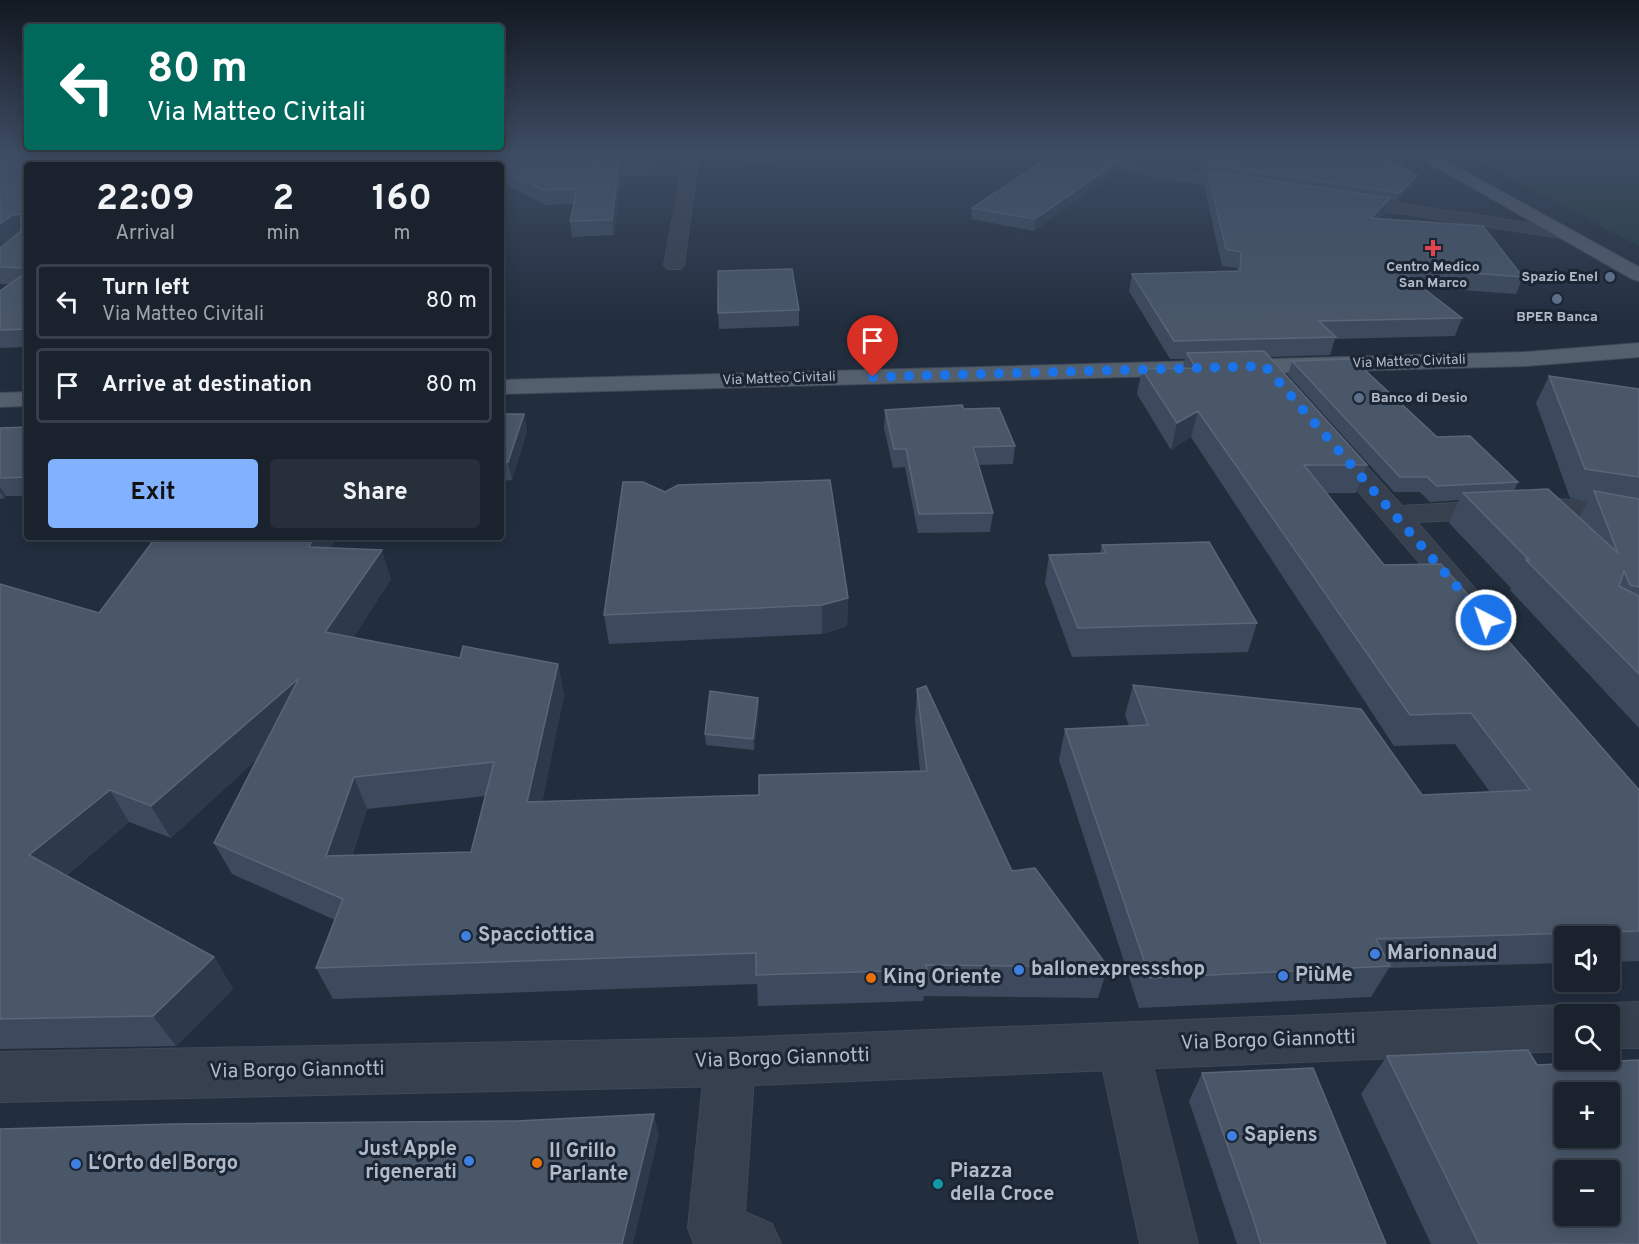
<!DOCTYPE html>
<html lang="en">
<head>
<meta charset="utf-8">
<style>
  :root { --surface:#1a222e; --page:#272f3a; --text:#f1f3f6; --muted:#9fa4aa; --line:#383f4a; --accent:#82b1fe }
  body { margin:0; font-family:Overpass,sans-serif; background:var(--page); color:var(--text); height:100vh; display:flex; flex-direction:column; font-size:22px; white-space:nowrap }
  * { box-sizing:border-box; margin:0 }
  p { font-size:20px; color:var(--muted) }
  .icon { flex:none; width:33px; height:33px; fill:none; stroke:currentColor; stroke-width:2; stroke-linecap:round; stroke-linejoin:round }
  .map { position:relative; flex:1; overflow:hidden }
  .drawer { position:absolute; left:24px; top:162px; width:480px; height:378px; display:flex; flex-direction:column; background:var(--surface); border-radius:6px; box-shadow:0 3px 15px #0003,0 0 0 2px var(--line) }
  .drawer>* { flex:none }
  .guide { position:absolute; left:24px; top:24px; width:480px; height:126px; border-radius:6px; box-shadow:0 3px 15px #0003,0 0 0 2px var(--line); background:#00695c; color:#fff; overflow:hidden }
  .tools { position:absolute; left:1554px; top:926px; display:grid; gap:12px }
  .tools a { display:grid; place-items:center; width:66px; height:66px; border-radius:6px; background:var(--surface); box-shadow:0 3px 15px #0003,0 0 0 2px var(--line); font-size:30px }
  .pin { position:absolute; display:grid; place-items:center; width:51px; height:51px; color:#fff; margin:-62px -26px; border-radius:50% 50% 50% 0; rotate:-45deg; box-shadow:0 0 6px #0007 }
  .pin .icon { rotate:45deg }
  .me { position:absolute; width:66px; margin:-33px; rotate:319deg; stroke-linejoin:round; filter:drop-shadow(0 0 4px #0008) }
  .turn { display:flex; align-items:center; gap:21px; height:126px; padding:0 24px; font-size:27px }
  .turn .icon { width:78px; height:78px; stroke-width:2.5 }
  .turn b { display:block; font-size:42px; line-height:51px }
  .eta { display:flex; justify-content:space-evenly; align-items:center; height:102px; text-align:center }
  .eta b { font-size:36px; font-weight:700; line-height:42px }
  .action { display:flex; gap:12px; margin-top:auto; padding:12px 24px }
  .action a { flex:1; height:69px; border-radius:6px; background:var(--accent); color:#111; font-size:24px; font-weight:700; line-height:69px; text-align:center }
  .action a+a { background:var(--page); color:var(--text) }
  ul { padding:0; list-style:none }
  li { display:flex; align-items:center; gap:18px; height:75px; margin:0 12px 9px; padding:0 12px; border:3px solid var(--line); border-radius:6px }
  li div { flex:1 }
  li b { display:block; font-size:22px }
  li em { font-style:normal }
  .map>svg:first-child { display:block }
  .green { fill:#243c3f }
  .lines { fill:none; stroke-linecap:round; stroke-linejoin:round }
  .stream { fill:#15253d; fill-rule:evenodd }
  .minor-casing { stroke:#3f4957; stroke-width:2 }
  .tertiary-casing { stroke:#3f4957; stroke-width:2 }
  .primary-casing { stroke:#3f4957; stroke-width:2 }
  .minor { fill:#36404e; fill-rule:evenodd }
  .tertiary { fill:#36404e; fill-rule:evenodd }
  .primary { fill:#545f6e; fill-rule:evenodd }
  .wall { fill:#3d4a5d; fill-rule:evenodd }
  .shaded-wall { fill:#2d3a4c }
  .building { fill:#495769; stroke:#5a6678; stroke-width:1.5; fill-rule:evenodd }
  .route { stroke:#1a73e8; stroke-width:10; stroke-dasharray:0 18 }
  .health-dot { fill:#e0444e; stroke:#1b2533; stroke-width:2 }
  .service-dot { fill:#5c6f8a; stroke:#1b2533; stroke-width:2 }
  .shop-dot { fill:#3f7fe0; stroke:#1b2533; stroke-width:2 }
  .food-dot { fill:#e8710a; stroke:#1b2533; stroke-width:2 }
  .culture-dot { fill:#0f9aa8; stroke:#1b2533; stroke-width:2 }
  .labels { text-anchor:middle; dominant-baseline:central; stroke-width:6; stroke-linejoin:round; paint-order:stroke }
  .far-poi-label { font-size:14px; font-weight:bold; fill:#b2bbc9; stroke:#1b2533 }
  .far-street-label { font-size:14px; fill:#b2bbc9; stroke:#1b2533 }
  .near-poi-label { font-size:20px; font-weight:bold; fill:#b2bbc9; stroke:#1b2533; text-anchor:start }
  .near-street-label { font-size:20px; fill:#b2bbc9; stroke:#1b2533 }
</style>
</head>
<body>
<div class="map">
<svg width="1639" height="1244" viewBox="0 0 1639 1244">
  <rect width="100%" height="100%" fill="#222e3e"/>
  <!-- green -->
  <path class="green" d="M1460,152H1639V246Z"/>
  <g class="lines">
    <!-- stream -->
    <path class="stream" d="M1630,152H1637L1639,159Z"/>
    <defs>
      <path id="minor" d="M685,152H699L684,265L681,269H667L664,265L681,174L501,178V168L682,165Z
        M1084,152H1102L1127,162L1249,180L1257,185L1249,190C1218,185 1099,174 1084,152Z
        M1344,195L1562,228L1568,229L1571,233L1568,237L1562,238L1338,204L1336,200Z
        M1332,436L1341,438L1402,506L1541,498L1588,501L1639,511V529L1588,519L1541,516L1417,522L1482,597L1477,604L1466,607L1455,604L1323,450L1319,444L1323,438Z
        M1123,1024L1141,1030L1148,1047L1198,1244H1140L1098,1047L1105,1030Z
        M730,1038L748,1045L755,1062L745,1212L772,1224L781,1244H694L688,1228L705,1062L712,1045Z"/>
      <path id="tertiary" d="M1639,1002V1048H1610V1014H1591L1593,1010L1610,1003Z
        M1564,1005L1582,1014H1564V1051L730,1086L0,1102V1052L730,1038Z"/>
      <path id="primary" d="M1413,152H1430L1639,267V281L1632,279L1415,155Z
        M1639,343V357L1526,366L501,394V380L1526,352Z
        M27,392V406L0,407V393Z"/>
    </defs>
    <!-- minor casing -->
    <use href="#minor" class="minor-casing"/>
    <!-- tertiary casing -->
    <use href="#tertiary" class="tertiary-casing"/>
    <!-- primary casing -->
    <use href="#primary" class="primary-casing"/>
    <!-- minor -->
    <use href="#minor" class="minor"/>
    <!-- tertiary -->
    <use href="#tertiary" class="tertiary"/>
    <!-- primary -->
    <use href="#primary" class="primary"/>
  </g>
  <!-- wall -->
  <path class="wall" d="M0,152H439L415,165H27V347L0,348V291L10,284H0V248L21,230L0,246Z
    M467,152H684L682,156L651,163L620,164L621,178L614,235L572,237L570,221L574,204L545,205L501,182V165H470Z
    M725,152H901V157L744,162V160H725Z
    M1160,152H1182L1171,161Z
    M1197,152H1377L1417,175L1414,183L1397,201L1390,200L1385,213L1380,219L1523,277L1516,294L1421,287L1462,318L1455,336L1335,339L1330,355L1269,357L1367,465L1356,493H1326L1384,565L1639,790V961L1610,962V936H1564V963L1389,968L1371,997L1139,1008L1059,760L1065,729L1129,726L1125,715L1133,685L1422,795L1490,792L1455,744L1394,746L1191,437L1171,450L1137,394L1142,369L1183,368L1185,359H1170L1129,291L1132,274L1237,272V268L1222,266L1204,185L1207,172L1201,171Z
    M1104,156L1120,160L1118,171L1034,231L971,219L972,208Z
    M799,310V326L719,329L718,313Z
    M1292,361L1437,437L1518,482L1514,491L1579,518L1588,501L1570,498L1536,403L1549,376L1639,389V728L1510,590L1511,588L1449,523L1459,500L1430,502L1420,492H1394L1288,375Z
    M964,409L1015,446L1013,464L978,465L993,513L990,532L918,533L905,467L893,468L884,428L885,410Z
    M501,414H524L527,431L512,480L501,481Z
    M27,427V496H6L4,498L0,499V428Z
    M156,537H335L331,548L391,579L353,638L460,658L558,664L564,695L542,802L759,795L920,771L915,720L917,689L1012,871L1108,967L1098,998L924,996L923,1001L758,1006L757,984L333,999L316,968L335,920L232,874L214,843L258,758L171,838L129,822L66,876L214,957L233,989L176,1046L0,1049V584L99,613ZM485,796L471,852L352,856L367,809Z
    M1102,545L1257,623L1248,652L1072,657L1045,583L1049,555L1100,553Z
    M848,598L847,626L822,634L609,644L604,615Z
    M758,698L759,708L754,750L706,745L705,734Z
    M1387,1056L1537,1065L1639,1244H1431L1361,1094Z
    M1202,1073L1386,1244H1237L1189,1101Z"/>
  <!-- shaded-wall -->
  <path class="shaded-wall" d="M411,152H439L415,165H386Z
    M497,152L499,165H496Z
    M650,152H684L682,156L651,163Z
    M1175,152H1182L1171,161L1173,154Z
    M1120,160L1118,171L1034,231L1035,219Z
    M619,163L621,178L614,235L612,220Z
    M1417,175L1414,183L1397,201L1400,193Z
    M1390,198L1385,213L1366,233L1371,218Z
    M21,214L27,229L20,230L0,246V224L12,215Z
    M1198,411L1191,437L1171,450L1177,423Z
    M524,414L527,431L512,480L508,462Z
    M0,487L6,496L4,498L0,492Z
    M313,537H335L320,577L309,547Z
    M382,550L391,579L337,663L325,632Z
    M848,598L847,626L822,634V605Z
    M558,664L564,695L536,834L527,802Z
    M299,678L312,709L171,838L151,806Z
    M758,698L759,708L754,750L753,739Z
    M354,777L367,809L341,888L326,856Z
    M110,790L129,822L52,887L29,855Z
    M214,957L233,989L176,1046L153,1016Z
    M654,1114L659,1135L633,1244H622Z"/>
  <!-- building -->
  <path class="building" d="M0,152H75L74,153H96L97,152H411L386,165H27V268L0,267V248L21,231V214L12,215L0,224Z
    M467,152H533H497L496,164L497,165H493Z
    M1057,152H1098L1104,156L1120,160L1035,219L972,208Z
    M1200,152H1377L1417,175L1400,193L1203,164Z
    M619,163L612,220L570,221L577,189L543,190L501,169V166Z
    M1208,171L1390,198L1371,218L1483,226L1523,277L1396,267L1462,318L1319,321L1336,337L1174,341L1132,274L1240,271L1241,252L1226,249Z
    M792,269L799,310L718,313V271Z
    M27,272V329L0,330V291Z
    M1264,351L1367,465H1304L1384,565L1441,564L1639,790V931L1376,939L1390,966L1150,978L1065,729L1148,725L1133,685L1361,709L1422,795L1530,790L1471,713L1410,715L1198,411L1177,423L1142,369L1196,368L1187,353Z
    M1353,359L1437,437L1470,436L1518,482L1437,486L1427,477H1400L1292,361Z
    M1549,376L1639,389V477L1585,469Z
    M962,405L964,409L999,408L1015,446L973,447L993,513L919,514L906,449H894L885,410Z
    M501,414H524L508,462H501Z
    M27,427V436L25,438H27V477L0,478V428Z
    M830,480L848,598L822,605L604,615L623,482H643L665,492L678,485Z
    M1548,489L1618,553L1594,491L1639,499V587L1630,585L1624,571L1619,586L1639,596V674L1526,560H1529L1463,493Z
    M156,537H313L309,547L382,550L325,632L460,658L463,646L558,664L527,802L759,795V775L927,771L917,689L926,686L1012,871L1035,868L1108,967L926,965L927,970L756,975V953L316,968L343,899L214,843L299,678L151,806L110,790L29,855L214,957L153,1016L0,1019V584L99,613ZM494,762L471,852L326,856L354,777Z
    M1209,542L1257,623L1078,628L1049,555L1106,553L1102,545Z
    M710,691L758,698L753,739L705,734Z
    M1528,1050L1537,1065L1639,1060V1244H1479L1387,1056ZM1564,1092H1610V1137H1564ZM1564,1170H1610V1215H1564Z
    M1313,1068L1386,1244H1261L1252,1215L1202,1073Z
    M654,1114L622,1244H0V1129L173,1124L516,1121Z"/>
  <!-- sky -->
  <linearGradient id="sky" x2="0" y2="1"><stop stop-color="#131922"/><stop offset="0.47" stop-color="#3e4c63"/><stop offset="1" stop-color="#3e4c63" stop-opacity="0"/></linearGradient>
  <rect width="1639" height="326" fill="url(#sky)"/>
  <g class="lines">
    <!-- route -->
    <path class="route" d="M873,377L1265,366L1486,620"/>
  </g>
  <!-- markers -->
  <path class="health-dot" d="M1430 239h6v6h6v6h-6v6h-6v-6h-6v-6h6z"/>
  <g class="service-dot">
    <circle cx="1610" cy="277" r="6"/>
    <circle cx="1557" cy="299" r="6"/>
    <circle cx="1359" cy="398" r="6"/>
  </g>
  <g class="shop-dot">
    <circle cx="466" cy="936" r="6"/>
    <circle cx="1375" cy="954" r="6"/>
    <circle cx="1019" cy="970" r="6"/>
    <circle cx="1283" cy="976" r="6"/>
    <circle cx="1232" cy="1136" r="6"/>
    <circle cx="469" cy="1161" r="6"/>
    <circle cx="76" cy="1164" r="6"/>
  </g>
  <g class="food-dot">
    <circle cx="871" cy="978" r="6"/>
    <circle cx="537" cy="1163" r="6"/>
  </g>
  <circle class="culture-dot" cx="938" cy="1184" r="6"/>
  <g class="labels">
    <!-- far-poi labels -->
    <g class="far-poi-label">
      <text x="1433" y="267">Centro Medico<tspan x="1433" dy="16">San Marco</tspan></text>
      <text x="1598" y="277" text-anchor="end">Spazio Enel</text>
      <text x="1557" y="317">BPER Banca</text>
      <text x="1371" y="398" text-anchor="start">Banco di Desio</text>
    </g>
    <!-- far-street labels -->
    <g class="far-street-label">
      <text transform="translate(1409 362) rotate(-2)">Via Matteo Civitali</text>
      <text transform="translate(779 379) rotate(-2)">Via Matteo Civitali</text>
    </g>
    <!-- near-poi labels -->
    <g class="near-poi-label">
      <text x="478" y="936">Spacciottica</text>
      <text x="1387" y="954">Marionnaud</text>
      <text x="1031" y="970">ballonexpressshop</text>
      <text x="1295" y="976">PiùMe</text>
      <text x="883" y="978">King Oriente</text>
      <text x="1244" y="1136">Sapiens</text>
      <text x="457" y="1150" text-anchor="end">Just Apple<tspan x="457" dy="23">rigenerati</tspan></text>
      <text x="549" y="1152">Il Grillo<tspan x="549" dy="23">Parlante</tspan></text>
      <text x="88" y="1164">L‘Orto del Borgo</text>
      <text x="950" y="1172">Piazza<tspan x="950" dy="23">della Croce</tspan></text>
    </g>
    <!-- near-street labels -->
    <g class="near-street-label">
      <text transform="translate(1268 1041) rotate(-2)">Via Borgo Giannotti</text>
      <text transform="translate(782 1059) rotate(-2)">Via Borgo Giannotti</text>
      <text transform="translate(297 1071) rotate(-1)">Via Borgo Giannotti</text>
    </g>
  </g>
</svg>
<div class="tools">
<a><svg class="icon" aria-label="sound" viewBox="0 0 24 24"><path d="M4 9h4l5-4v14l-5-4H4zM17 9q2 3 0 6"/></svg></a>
<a><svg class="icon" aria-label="search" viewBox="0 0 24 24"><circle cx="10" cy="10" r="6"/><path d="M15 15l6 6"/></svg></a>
<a>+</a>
<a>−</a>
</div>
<div class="pin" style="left:873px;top:377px;background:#d93025"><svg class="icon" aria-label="arrive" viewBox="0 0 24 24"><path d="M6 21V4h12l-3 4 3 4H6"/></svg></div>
<svg class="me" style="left:1486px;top:620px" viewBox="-20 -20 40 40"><circle r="17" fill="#1a73e8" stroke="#fff" stroke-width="3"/><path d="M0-11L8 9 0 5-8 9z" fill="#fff"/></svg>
<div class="guide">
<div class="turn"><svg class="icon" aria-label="left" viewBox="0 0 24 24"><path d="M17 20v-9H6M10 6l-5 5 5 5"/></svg><div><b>80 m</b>Via Matteo Civitali</div></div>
</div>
<section class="drawer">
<div class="eta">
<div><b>22:09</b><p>Arrival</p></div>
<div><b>2</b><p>min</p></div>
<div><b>160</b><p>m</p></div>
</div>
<ul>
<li><svg class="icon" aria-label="left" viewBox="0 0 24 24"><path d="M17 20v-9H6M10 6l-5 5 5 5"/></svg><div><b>Turn left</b><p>Via Matteo Civitali</p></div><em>80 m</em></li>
<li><svg class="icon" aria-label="arrive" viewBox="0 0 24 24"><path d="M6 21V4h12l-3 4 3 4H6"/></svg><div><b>Arrive at destination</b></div><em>80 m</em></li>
</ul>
<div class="action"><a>Exit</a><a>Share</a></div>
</section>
</div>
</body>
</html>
